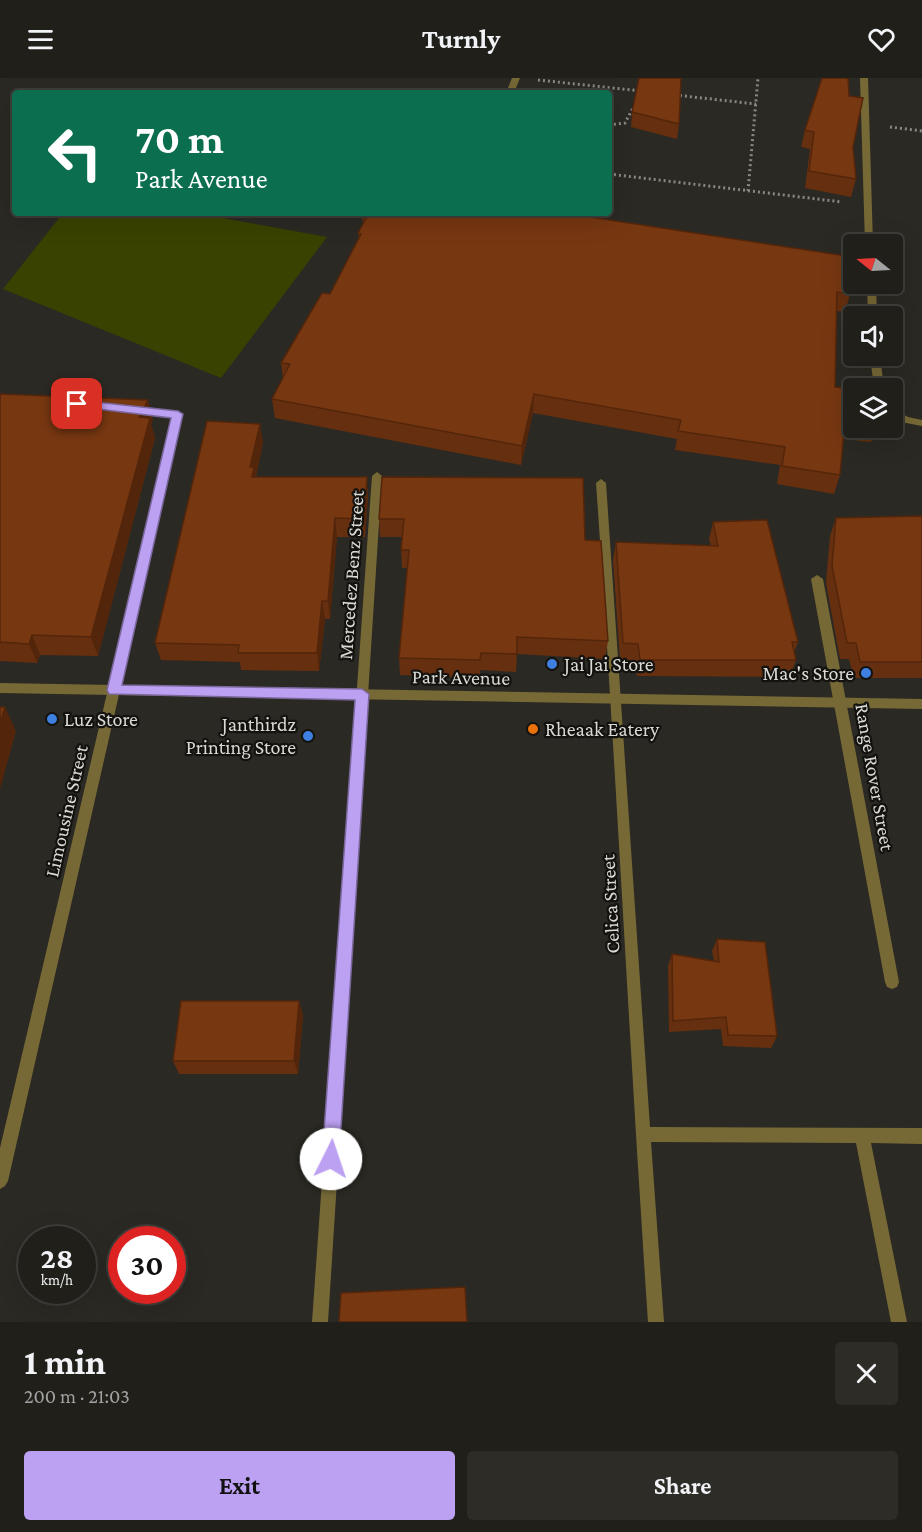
<!DOCTYPE html>
<html lang="en">
<head>
<meta charset="utf-8">
<style>
  :root { --surface:#201f1a; --page:#2d2c27; --text:#f1f3f6; --muted:#a2a2a2; --line:#3d3d39; --accent:#bca0f2 }
  body { margin:0; font-family:"Crimson Pro",serif; background:var(--page); color:var(--text); height:100vh; display:flex; flex-direction:column; font-size:22px; white-space:nowrap }
  * { box-sizing:border-box; margin:0 }
  p { font-size:20px; color:var(--muted) }
  .icon { flex:none; width:33px; height:33px; fill:none; stroke:currentColor; stroke-width:2; stroke-linecap:round; stroke-linejoin:round }
  .map { position:relative; height:1244px; overflow:hidden }
  .drawer { display:flex; flex-direction:column; background:var(--surface); flex:1 }
  .drawer>* { flex:none }
  .top-card { position:absolute; left:12px; top:12px; width:600px; height:126px; border-radius:6px; box-shadow:0 6px 24px #0002,0 0 0 2px var(--line); background:#0b6e4f; color:#fff; overflow:hidden }
  .needle { width:39px; rotate:288deg }
  .controls { position:absolute; left:843px; top:156px; display:grid; gap:12px }
  .controls a { display:grid; place-items:center; width:60px; height:60px; border-radius:6px; background:var(--surface); box-shadow:0 6px 24px #0002,0 0 0 2px var(--line); font-size:30px }
  .speed { position:absolute; left:18px; top:1148px; display:flex; gap:12px; font-size:30px; font-weight:700; text-align:center }
  .speed>* { display:grid; place-content:center; width:78px; height:78px; border-radius:50%; background:var(--surface); box-shadow:0 6px 24px #0002,0 0 0 2px var(--line); line-height:1 }
  .speed small { font-size:15px; font-weight:400 }
  .speed .limit { border:9px solid #d22; background:#fff; color:#111 }
  .pin { position:absolute; display:grid; place-items:center; width:51px; height:51px; color:#fff; margin:-26px; border-radius:12px; box-shadow:0 3px 9px #0006 }
  .me { position:absolute; width:66px; margin:-33px; rotate:4deg; stroke-linejoin:round; filter:drop-shadow(0 0 4px #0008) }
  .turn { display:flex; align-items:center; gap:21px; height:126px; padding:0 24px; font-size:27px }
  .turn .icon { width:78px; height:78px; stroke-width:2.5 }
  .turn b { display:block; font-size:42px; line-height:51px }
  .round { display:grid; place-items:center; flex:none; width:63px; height:63px; border-radius:6px; background:var(--page) }
  .summary { display:flex; align-items:center; justify-content:space-between; height:102px; padding:0 24px }
  h1 { font-size:36px; font-weight:700; line-height:45px }
  .button { display:flex; gap:12px; margin-top:auto; padding:12px 24px }
  .button a { flex:1; height:69px; border-radius:6px; background:var(--accent); color:#111; font-size:24px; font-weight:700; line-height:69px; text-align:center }
  .button a+a { background:var(--page); color:var(--text) }
  header { display:flex; justify-content:space-between; align-items:center; height:78px; padding:0 24px; background:var(--surface); font-size:27px; font-weight:700 }
  .map>svg:first-child { display:block }
  .green { fill:#3a4201 }
  .lines { fill:none; stroke-linecap:round; stroke-linejoin:round }
  .path { stroke:#898883; stroke-width:3; stroke-dasharray:2 3; stroke-linecap:butt }
  .minor { fill:#776936; fill-rule:evenodd }
  .tertiary { fill:#776936; fill-rule:evenodd }
  .wall { fill:#662f0f }
  .shaded-wall { fill:#53260c }
  .building { fill:#773711; stroke:#53260c; stroke-width:1.5 }
  .route { fill:#bca0f2; stroke:#7a689d; stroke-width:1.5 }
  .shop-dot { fill:#3f7fe0; stroke:#13120f; stroke-width:2 }
  .food-dot { fill:#e8710a; stroke:#13120f; stroke-width:2 }
  .labels { text-anchor:middle; dominant-baseline:central; stroke-width:4.5; stroke-linejoin:round; paint-order:stroke }
  .street-label { font-size:20px; fill:#dad9d5; stroke:#13120f }
  .poi-label { font-size:20px; fill:#dad9d5; stroke:#13120f; text-anchor:start }
</style>
</head>
<body>
<header><svg class="icon" aria-label="menu" viewBox="0 0 24 24"><path d="M4 6h16M4 12h16M4 18h16"/></svg>Turnly<svg class="icon" aria-label="heart" viewBox="0 0 24 24"><path d="M12 20l-8-8c-3-5 5-10 8-4 3-6 11-1 8 4z"/></svg></header>
<div class="map">
<svg width="922" height="1244" viewBox="0 0 922 1244">
  <rect width="100%" height="100%" fill="#2b2923"/>
  <!-- green -->
  <path class="green" d="M63,135H195L327,159L221,300L3,211Z"/>
  <g class="lines">
    <!-- path -->
    <path class="path" d="M538,2L641,13
      M675,17L756,26
      M609,47L625,45L633,30
      M890,49L922,53
      M609,96L842,124
      M748,113L758,0"/>
    <!-- minor -->
    <path class="minor" d="M512,0H520L514,15H506Z
      M860,0H868L873,166H865Z
      M867,206H876L877,238H868Z
      M870,278H880L884,310H874Z
      M135,328L178,333L183,336L8,1103L5,1108L0,1111V1070L172,339L131,333V329Z
      M892,330L908,339L922,342V348L901,344L892,338Z
      M377,394L382,398L328,1244H312L372,398Z
      M601,401L606,405L650,1049L922,1050V1066L871,1065L907,1244H891L856,1065L651,1064L664,1244H648C629,965 616,685 596,405Z
      M817,497L823,501L899,904L897,909L892,911L887,909L885,904L811,501Z"/>
    <!-- tertiary -->
    <path class="tertiary" d="M0,605L922,621V631L0,615Z"/>
  </g>
  <!-- wall -->
  <path class="wall" d="M822,0L853,69L856,101L851,119L805,110L810,71L801,69L805,52Z
    M632,34L679,46L677,61L631,49Z
    M362,135H563L850,216L845,234L836,233L835,309L854,311V350H876L871,364L843,361L840,397L834,416L777,406L780,387L675,372L677,361L533,335L521,387L275,340L272,321L283,300L281,285L330,216L359,161L358,155L363,146Z
    M0,316L153,342L151,346L155,360L98,578L40,577L37,585L0,583Z
    M263,364L256,399L368,418L365,459H337L330,541H325L319,593L241,592L240,584L161,582L155,565Z
    M382,399L585,462L608,563L605,581L517,576L516,594L480,592V600L400,597L399,580L408,490H402L401,472L403,459H380L379,441Z
    M922,438V600H854L849,581H840L826,505L830,458L836,440Z
    M713,444L798,564L794,575L796,582L790,599L637,598L636,582H620L613,482L616,464L711,468L709,461Z
    M717,861L777,958L771,970L723,968L721,951L669,954L668,888L672,876L714,883L712,873Z
    M299,923L303,937L298,996H179L173,983Z"/>
  <!-- shaded-wall -->
  <path class="shaded-wall" d="M534,316L533,335L521,387L522,368Z
    M148,322L153,342L151,346L155,360L98,578L91,559L139,339Z
    M260,346L263,364L256,398L257,408L256,417L250,389Z
    M367,399L368,418L365,459L364,441Z
    M335,440L337,459L330,541L328,523Z
    M322,523L325,541L319,593L317,575Z
    M32,557L40,577L37,585L29,566Z
    M5,629L16,653L0,711V646Z
    M299,923L303,937L298,996L294,983Z"/>
  <!-- building -->
  <path class="building" d="M639,0H681L679,46L632,34Z
    M822,0H848L849,18L863,20L853,69L856,101L809,93L814,54L805,52Z
    M369,135H563L853,179L850,216L837,214L835,309L854,311V343L845,342L840,397L782,388L785,369L678,353L681,342L534,316L522,368L272,321L290,286L281,285L322,215L330,216L361,156L358,155Z
    M0,316L148,322L139,339L150,340L91,559L32,557L29,566L0,564Z
    M207,343L260,346L250,389H254L252,399H367L364,441L335,440L328,523H322L317,575H238L239,567L155,565Z
    M382,399L583,400L585,462L601,463L608,563L517,559V576L481,575L480,582L399,580L409,472H401L404,441H379Z
    M922,438V584H860L856,565H847L832,488L836,440Z
    M767,442L798,564H792L796,582H640L638,566L623,565L616,464L718,468L713,444Z
    M0,629H5L0,646Z
    M717,861L765,864L777,958L728,957L726,939L673,943L672,876L719,884Z
    M181,923H299L294,983H173Z
    M465,1209L467,1244H339L341,1215Z"/>
  <!-- route -->
  <path class="route" d="M77,322L178,333L183,336L122,607L362,611L369,616L339,1081L337,1087L331,1090L324,1087L322,1081L355,622L109,616L107,612L171,340L73,328L71,326Z"/>
  <!-- markers -->
  <g class="shop-dot">
    <circle cx="552" cy="586" r="6"/>
    <circle cx="866" cy="595" r="6"/>
    <circle cx="52" cy="641" r="6"/>
    <circle cx="308" cy="658" r="6"/>
  </g>
  <circle class="food-dot" cx="533" cy="651" r="6"/>
  <g class="labels">
    <!-- street labels -->
    <g class="street-label">
      <text transform="translate(351 497) rotate(-86)">Mercedez Benz Street</text>
      <text transform="translate(461 599) rotate(1)">Park Avenue</text>
      <text transform="translate(875 699) rotate(80)">Range Rover Street</text>
      <text transform="translate(66 733) rotate(-77)">Limousine Street</text>
      <text transform="translate(610 826) rotate(-93)">Celica Street</text>
    </g>
    <!-- poi labels -->
    <g class="poi-label">
      <text x="564" y="586">Jai Jai Store</text>
      <text x="854" y="595" text-anchor="end">Mac's Store</text>
      <text x="64" y="641">Luz Store</text>
      <text x="296" y="646" text-anchor="end">Janthirdz<tspan x="296" dy="23">Printing Store</tspan></text>
      <text x="545" y="651">Rheaak Eatery</text>
    </g>
  </g>
</svg>
<div class="controls">
<a><svg class="needle" viewBox="-14 -14 28 28"><path d="M0-13l5 13h-10z" fill="#e53935"/><path d="M0 13l5-13h-10z" fill="#a2a2a2"/></svg></a>
<a><svg class="icon" aria-label="sound" viewBox="0 0 24 24"><path d="M4 9h4l5-4v14l-5-4H4zM17 9q2 3 0 6"/></svg></a>
<a><svg class="icon" aria-label="layers" viewBox="0 0 24 24"><path d="M12 4l9 5-9 5-9-5zM3 14l9 5 9-5"/></svg></a>
</div>
<div class="speed"><div>28<small>km/h</small></div><div class="limit">30</div></div>
<div class="pin" style="left:77px;top:326px;background:#d93025"><svg class="icon" aria-label="arrive" viewBox="0 0 24 24"><path d="M6 21V4h12l-3 4 3 4H6"/></svg></div>
<svg class="me" style="left:331px;top:1081px" viewBox="-20 -20 40 40"><circle r="19" fill="#fff"/><path d="M0-13L10 11 0 6-10 11z" fill="#bca0f2"/></svg>
<div class="top-card">
<div class="turn"><svg class="icon" aria-label="left" viewBox="0 0 24 24"><path d="M17 20v-9H6M10 6l-5 5 5 5"/></svg><div><b>70 m</b>Park Avenue</div></div>
</div>
</div>
<section class="drawer">
<div class="summary"><div><h1>1 min</h1><p>200 m · 21:03</p></div><a class="round"><svg class="icon" aria-label="close" viewBox="0 0 24 24"><path d="M6 6l12 12M18 6L6 18"/></svg></a></div>
<div class="button"><a>Exit</a><a>Share</a></div>
</section>
</body>
</html>
